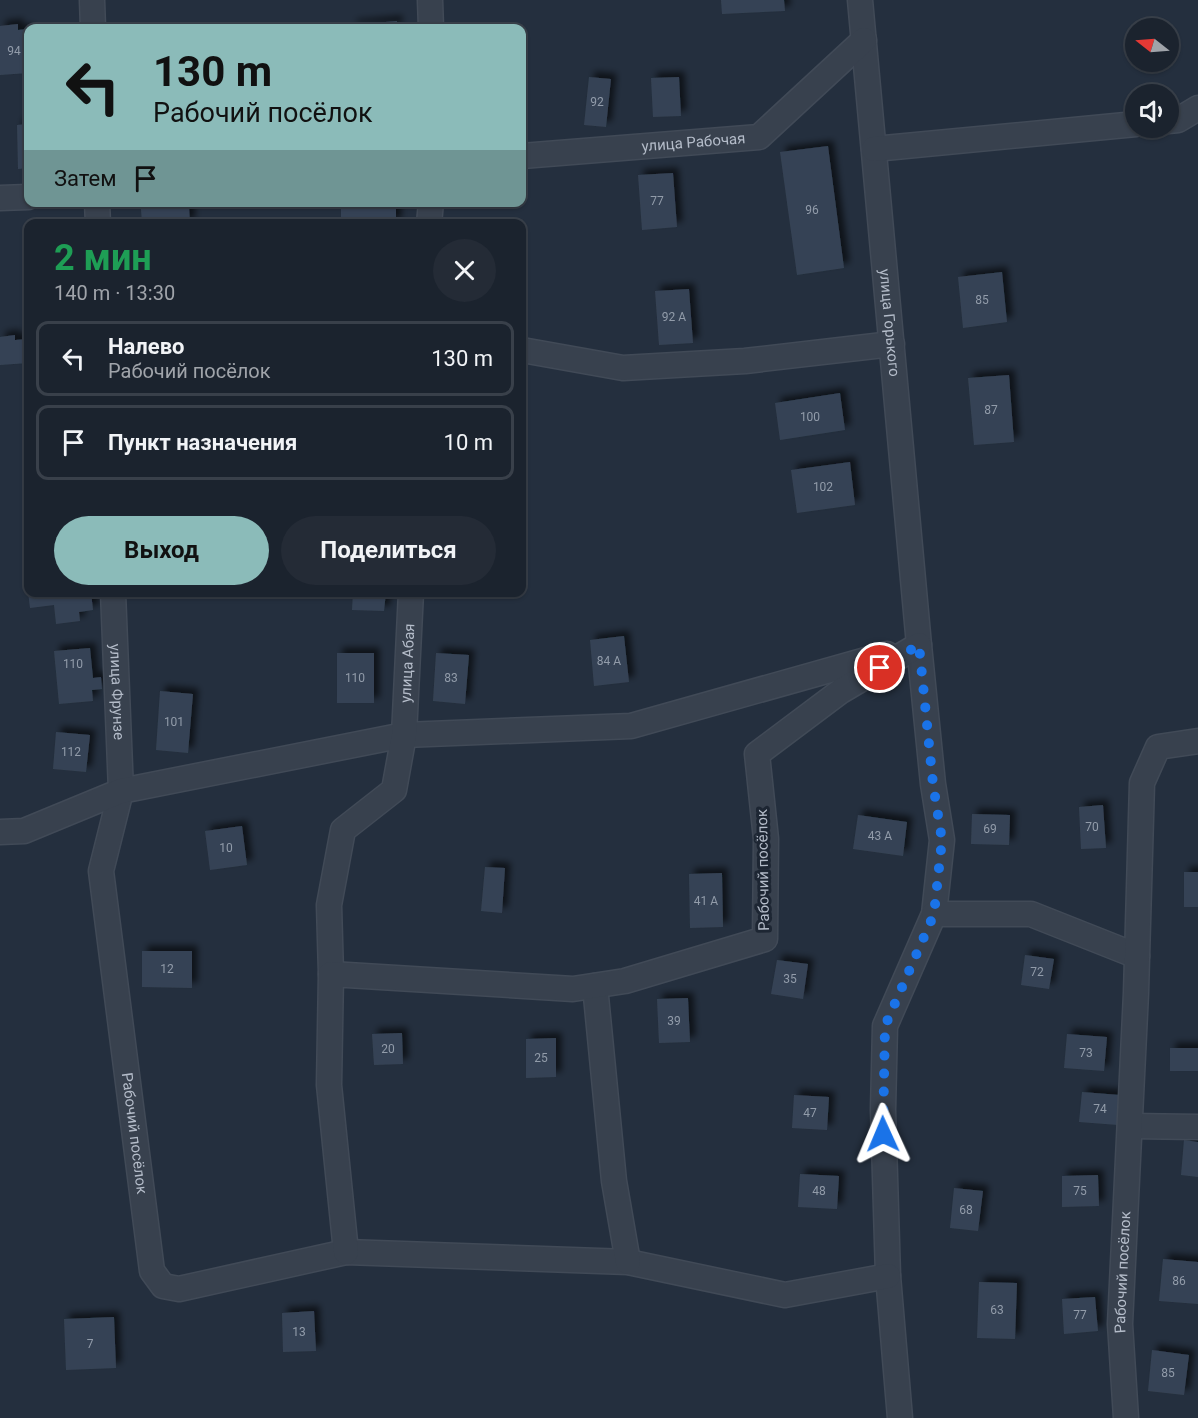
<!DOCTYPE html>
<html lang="ru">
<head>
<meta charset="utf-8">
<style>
  :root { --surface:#1b232e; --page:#242b36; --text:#f1f3f6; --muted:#a0a4aa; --line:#39404a; --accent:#8bbbb9 }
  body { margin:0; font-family:Roboto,sans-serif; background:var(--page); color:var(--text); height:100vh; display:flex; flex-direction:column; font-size:22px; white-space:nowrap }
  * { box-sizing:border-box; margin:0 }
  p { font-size:20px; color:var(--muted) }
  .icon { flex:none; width:33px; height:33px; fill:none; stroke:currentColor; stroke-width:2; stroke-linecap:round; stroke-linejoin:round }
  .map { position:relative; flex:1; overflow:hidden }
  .sheet { position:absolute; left:24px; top:219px; width:502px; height:378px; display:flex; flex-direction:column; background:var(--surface); border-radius:12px; box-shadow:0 2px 4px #0004,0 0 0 2px var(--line) }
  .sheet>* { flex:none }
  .top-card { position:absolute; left:24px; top:24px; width:502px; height:183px; border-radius:12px; box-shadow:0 2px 4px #0004,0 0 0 2px var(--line); background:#8bbbb9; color:#111; overflow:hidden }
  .needle { width:39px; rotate:287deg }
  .tools { position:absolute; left:1125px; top:18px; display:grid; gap:12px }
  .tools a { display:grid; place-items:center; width:54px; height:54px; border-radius:50%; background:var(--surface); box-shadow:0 2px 4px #0004,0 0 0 2px var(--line); font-size:30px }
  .pin { position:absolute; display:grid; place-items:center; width:51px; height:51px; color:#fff; margin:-26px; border:3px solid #fff; border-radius:50%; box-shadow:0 2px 6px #0007 }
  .me { position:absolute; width:66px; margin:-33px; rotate:359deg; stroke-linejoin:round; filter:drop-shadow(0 0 4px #0008) }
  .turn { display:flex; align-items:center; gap:21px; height:126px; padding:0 30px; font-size:27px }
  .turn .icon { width:78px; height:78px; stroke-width:2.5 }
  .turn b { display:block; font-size:42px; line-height:51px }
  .then { display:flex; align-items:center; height:57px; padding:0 30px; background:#0003; gap:12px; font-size:22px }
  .round { display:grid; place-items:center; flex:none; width:63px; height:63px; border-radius:32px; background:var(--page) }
  .summary { display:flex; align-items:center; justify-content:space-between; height:102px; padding:0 30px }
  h1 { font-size:36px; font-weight:700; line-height:45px; color:#1e9e55 }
  .primary-button { display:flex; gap:12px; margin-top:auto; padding:12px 30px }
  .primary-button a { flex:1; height:69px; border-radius:36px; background:var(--accent); color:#111; font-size:24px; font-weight:700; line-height:69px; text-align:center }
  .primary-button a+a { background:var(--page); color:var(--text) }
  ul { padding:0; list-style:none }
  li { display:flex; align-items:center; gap:18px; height:75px; margin:0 12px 9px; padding:0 18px; border:3px solid var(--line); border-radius:12px }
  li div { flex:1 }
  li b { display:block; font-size:22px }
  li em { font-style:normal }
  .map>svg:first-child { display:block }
  .building { fill:#364354; filter:url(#shadow) }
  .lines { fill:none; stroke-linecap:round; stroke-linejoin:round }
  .minor-casing { stroke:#414a57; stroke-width:27 }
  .minor { stroke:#38414e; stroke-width:24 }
  .route { stroke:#1a73e8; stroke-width:10; stroke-dasharray:0 18 }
  .labels { text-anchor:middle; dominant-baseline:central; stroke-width:6; stroke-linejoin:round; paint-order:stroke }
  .number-label { font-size:12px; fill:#929caa }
  .street-label { font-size:15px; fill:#b4bcc9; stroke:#1d2633 }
</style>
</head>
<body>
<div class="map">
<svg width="1198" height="1418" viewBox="0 0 1198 1418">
  <defs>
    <filter id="shadow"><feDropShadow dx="5.5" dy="-5.5" stdDeviation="3" flood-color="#0009"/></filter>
  </defs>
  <rect width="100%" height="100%" fill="#242f3e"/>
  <!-- building -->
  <path class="building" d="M721,0H784L785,11L722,14Z
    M397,21V28H351V25Z
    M18,24V30L28,29V73L0,75V26Z
    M589,77L611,79L606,127L584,125Z
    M679,77L681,116L653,117L651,78Z
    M28,124V168L18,169L17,125Z
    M828,146L844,268L797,275L780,152Z
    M673,173L677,227L642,230L638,175Z
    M396,202V224H341V203Z
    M189,206L190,224H142L141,209Z
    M1002,272L1007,322L963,328L958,277Z
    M689,289L693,343L659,345L655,291Z
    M15,335V340L28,339V363L0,365V337Z
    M1009,375L1014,442L974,445L968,378Z
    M840,393L845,430L780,440L775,403Z
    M850,462L855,505L797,513L791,470Z
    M28,592H91L93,610L79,612L80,621L56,624L54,605L30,608Z
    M353,592H386L384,611L352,610Z
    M624,636L629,682L594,686L590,640Z
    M90,648L93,678L101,677L102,689L92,690L93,701L59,704L54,651Z
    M337,653H374V703H337Z
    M436,653L469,655L465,704L433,701Z
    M160,691L193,694L188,753L156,750Z
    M56,732L90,735L86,772L53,769Z
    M1103,805L1106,848L1081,849L1079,807Z
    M972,814L1010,815L1009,845L971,844Z
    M858,815L907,822L903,856L853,849Z
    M242,826L247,865L210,870L205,831Z
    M485,867L505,868L502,913L481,911Z
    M1184,872H1198V907H1184Z
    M722,873L723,927L690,928L689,874Z
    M142,951H192V988L142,987Z
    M1025,955L1054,959L1049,989L1021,985Z
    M777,960L808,964L803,999L771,994Z
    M688,998L690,1042L659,1043L657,999Z
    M402,1033L403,1064L374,1065L372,1034Z
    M1067,1034L1107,1037L1104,1071L1064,1068Z
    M556,1038V1077L526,1078V1039Z
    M1170,1048H1198V1071H1170Z
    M1082,1092L1120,1095L1118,1125L1079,1122Z
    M794,1095L829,1097L827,1130L792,1128Z
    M1184,1140L1198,1142V1177L1181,1175Z
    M800,1174L839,1176L837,1209L798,1207Z
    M1098,1175L1099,1206L1062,1207V1176Z
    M954,1188L983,1191L978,1231L950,1228Z
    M1163,1259L1198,1262V1304L1159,1301Z
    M979,1282L1017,1283L1015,1339L977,1338Z
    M1095,1297L1098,1331L1064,1334L1062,1299Z
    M314,1311L316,1351L283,1352L282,1313Z
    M114,1317L116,1368L66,1370L64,1319Z
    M1152,1350L1189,1355L1184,1395L1148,1391Z"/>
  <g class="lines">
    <defs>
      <g id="minor">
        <path d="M92,0L93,28"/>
        <path d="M430,0L431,28"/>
        <path id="s1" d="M860,0L919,645L933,784L942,840L934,914L885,1026L883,1110L888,1276L900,1418"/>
        <path d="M1168,121L1178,120L1198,108"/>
        <path d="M874,149L1136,124"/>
        <path id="s2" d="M522,156L759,137L864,40"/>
        <path d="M0,198L28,197"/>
        <path d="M97,202L98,224"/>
        <path d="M429,224L431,202"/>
        <path d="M522,350L623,368L745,361L892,344"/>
        <path id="s3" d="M113,592L121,791L101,871L152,1271L163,1286L179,1289L346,1252L628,1262L785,1295L888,1276"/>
        <path d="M0,832L24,831L121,791L404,735L631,726L887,654"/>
        <path d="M934,914H1031L1137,956"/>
        <path id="s4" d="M331,974L329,905L343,830L394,790L404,735L411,592"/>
        <path d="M595,986L614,1181L628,1262"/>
        <path d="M1130,1126L1198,1127"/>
        <path d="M346,1252L329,1085L331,974L573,989L625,981L765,939L766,839L757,754L841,691L919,645"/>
        <path id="s5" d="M1126,1418L1120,1324L1136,993L1142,783L1158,747L1198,741"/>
      </g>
    </defs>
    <!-- minor casing -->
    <use href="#minor" class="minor-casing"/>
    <!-- minor -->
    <use href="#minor" class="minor"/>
  </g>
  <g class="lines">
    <!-- route -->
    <path class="route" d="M880,668L919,645L933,784L942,840L934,914L885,1026L883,1134"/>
  </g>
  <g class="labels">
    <!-- number labels -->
    <g class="number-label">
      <text x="14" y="51">94</text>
      <text x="597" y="102">92</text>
      <text x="657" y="201">77</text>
      <text x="812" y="210">96</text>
      <text x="982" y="300">85</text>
      <text x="674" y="317">92 А</text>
      <text x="991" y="410">87</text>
      <text x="810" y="417">100</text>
      <text x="823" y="487">102</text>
      <text x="609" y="661">84 A</text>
      <text x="73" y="664">110</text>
      <text x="355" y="678">110</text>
      <text x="451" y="678">83</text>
      <text x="174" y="722">101</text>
      <text x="71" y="752">112</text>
      <text x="1092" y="827">70</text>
      <text x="990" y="829">69</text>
      <text x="880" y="836">43 А</text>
      <text x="226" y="848">10</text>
      <text x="706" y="901">41 А</text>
      <text x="167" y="969">12</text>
      <text x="1037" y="972">72</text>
      <text x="790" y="979">35</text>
      <text x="674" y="1021">39</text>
      <text x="388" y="1049">20</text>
      <text x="1086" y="1053">73</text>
      <text x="541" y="1058">25</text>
      <text x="1100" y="1109">74</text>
      <text x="810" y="1113">47</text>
      <text x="819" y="1191">48</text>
      <text x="1080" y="1191">75</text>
      <text x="966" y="1210">68</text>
      <text x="1179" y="1281">86</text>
      <text x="997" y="1310">63</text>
      <text x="1080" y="1315">77</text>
      <text x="299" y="1332">13</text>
      <text x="90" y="1344">7</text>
      <text x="1168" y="1373">85</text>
    </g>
    <!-- street labels -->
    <g class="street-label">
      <text stroke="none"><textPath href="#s2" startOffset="172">улица Рабочая</textPath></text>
      <text stroke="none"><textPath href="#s1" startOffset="324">улица Горького</textPath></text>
      <text stroke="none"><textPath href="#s4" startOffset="338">улица Абая</textPath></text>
      <text stroke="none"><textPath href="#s3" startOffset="100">улица Фрунзе</textPath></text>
      <text transform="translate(763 870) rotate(-91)">Рабочий посёлок</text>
      <text stroke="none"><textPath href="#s3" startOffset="546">Рабочий посёлок</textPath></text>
      <text stroke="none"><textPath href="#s5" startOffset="146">Рабочий посёлок</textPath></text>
    </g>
  </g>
</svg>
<div class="tools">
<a><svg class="needle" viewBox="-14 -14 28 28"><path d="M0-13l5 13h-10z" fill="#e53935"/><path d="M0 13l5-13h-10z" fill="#a0a4aa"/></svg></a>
<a><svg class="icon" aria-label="sound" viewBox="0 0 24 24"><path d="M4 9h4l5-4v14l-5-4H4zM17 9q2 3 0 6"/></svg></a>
</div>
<div class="pin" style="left:880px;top:668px;background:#d93025"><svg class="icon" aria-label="arrive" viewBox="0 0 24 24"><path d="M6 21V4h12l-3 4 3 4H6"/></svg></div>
<svg class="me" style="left:883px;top:1134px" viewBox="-20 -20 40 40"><path d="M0-17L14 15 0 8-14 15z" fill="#1a73e8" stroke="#fff" stroke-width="4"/></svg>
<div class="top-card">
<div class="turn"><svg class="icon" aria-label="left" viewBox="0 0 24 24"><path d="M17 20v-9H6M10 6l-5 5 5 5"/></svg><div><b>130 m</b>Рабочий посёлок</div></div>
<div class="then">Затем<svg class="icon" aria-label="arrive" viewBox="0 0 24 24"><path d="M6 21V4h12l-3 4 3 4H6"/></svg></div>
</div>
<section class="sheet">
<div class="summary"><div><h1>2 мин</h1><p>140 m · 13:30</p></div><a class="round"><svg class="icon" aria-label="close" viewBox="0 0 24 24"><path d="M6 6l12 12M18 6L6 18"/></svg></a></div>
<ul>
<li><svg class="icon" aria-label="left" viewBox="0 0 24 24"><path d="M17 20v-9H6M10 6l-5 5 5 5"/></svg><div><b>Налево</b><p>Рабочий посёлок</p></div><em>130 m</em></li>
<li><svg class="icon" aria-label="arrive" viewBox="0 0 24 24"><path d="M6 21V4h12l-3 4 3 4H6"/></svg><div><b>Пункт назначения</b></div><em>10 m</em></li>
</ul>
<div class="primary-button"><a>Выход</a><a>Поделиться</a></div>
</section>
</div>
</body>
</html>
